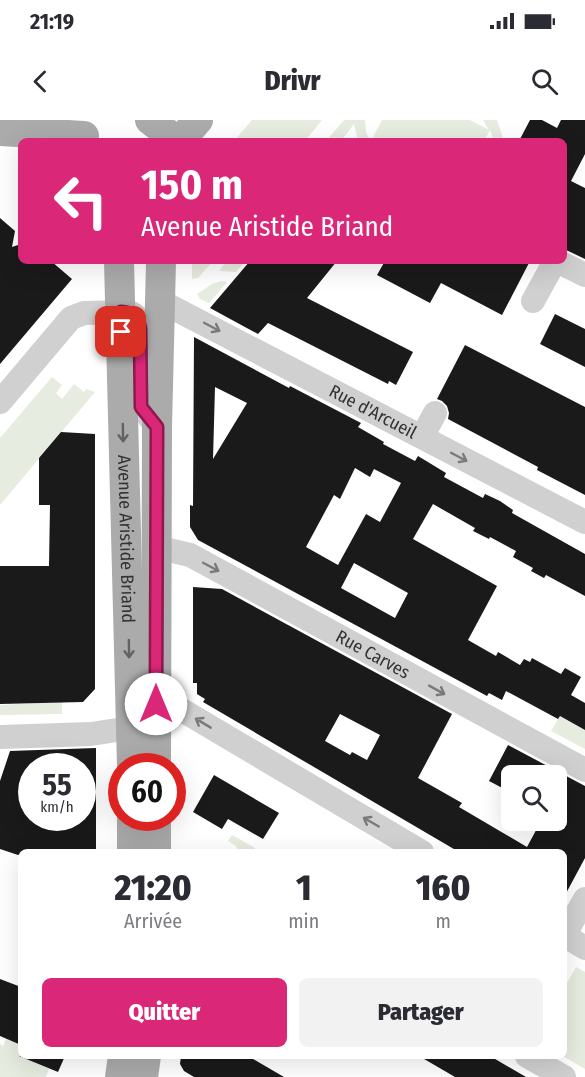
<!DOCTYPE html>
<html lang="fr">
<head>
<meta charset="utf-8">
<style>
  :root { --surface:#fff; --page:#f2f2f3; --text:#2b2b33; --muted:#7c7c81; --accent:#db2777 }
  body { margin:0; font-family:"Fira Sans Condensed",sans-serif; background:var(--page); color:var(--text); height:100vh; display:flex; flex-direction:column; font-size:22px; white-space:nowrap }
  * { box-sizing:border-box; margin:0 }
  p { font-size:20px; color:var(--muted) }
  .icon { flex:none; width:33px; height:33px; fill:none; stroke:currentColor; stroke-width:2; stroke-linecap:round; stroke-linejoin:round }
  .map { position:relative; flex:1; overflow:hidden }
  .side { position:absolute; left:18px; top:729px; width:549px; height:210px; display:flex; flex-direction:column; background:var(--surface); border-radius:9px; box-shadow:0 6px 24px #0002 }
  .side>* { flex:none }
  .guide { position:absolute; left:18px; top:18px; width:549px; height:126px; border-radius:9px; box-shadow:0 6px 24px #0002; background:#db2777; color:#fff; overflow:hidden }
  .tools { position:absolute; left:501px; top:645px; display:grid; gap:12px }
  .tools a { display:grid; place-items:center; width:66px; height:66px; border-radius:9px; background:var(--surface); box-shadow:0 6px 24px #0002; font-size:30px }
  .speed { position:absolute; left:18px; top:633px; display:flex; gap:12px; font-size:30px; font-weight:700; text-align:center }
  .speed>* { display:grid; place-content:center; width:78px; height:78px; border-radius:50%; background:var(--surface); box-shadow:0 6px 24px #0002; line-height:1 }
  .speed small { font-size:15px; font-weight:400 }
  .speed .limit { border:9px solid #d22; background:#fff; color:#111 }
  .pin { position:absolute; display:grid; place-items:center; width:51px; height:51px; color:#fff; margin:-26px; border-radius:12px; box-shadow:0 3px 9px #0006 }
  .me { position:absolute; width:66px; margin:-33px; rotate:0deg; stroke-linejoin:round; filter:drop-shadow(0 0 4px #0008) }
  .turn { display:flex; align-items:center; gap:21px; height:126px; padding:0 24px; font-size:27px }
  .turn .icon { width:78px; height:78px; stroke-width:2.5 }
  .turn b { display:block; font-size:42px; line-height:51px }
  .eta { display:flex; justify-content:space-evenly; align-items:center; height:102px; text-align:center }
  .eta b { font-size:36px; font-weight:800; line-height:42px }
  .cta { display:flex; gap:12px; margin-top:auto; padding:12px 24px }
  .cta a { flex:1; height:69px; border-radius:9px; background:var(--accent); color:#fff; font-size:24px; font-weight:800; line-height:69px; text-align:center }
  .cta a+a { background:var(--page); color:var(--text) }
  .status { display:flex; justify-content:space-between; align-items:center; height:42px; padding:0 30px; background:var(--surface); direction:ltr }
  .status svg { height:16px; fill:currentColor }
  header { display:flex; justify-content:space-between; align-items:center; height:78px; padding:0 24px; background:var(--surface); font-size:27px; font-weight:800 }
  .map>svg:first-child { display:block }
  .green { fill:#e6ecdf }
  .building { fill:#1a1a1a; fill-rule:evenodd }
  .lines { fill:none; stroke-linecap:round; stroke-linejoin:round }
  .minor { stroke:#d0d0d0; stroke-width:24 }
  .major { stroke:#ababab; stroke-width:30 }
  .oneway { stroke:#7a7a7a }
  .oneway2 { stroke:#636363 }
  .route-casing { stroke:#8e194d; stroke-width:15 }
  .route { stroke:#db2777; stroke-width:10 }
  .labels { text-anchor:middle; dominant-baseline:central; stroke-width:6; stroke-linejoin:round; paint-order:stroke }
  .street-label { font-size:18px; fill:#333; stroke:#fff }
</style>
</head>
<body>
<div class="status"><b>21:19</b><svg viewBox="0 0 49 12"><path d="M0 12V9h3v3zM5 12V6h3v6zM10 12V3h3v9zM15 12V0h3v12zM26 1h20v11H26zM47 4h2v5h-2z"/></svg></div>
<header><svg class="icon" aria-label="back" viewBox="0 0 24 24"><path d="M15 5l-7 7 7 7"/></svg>Drivr<svg class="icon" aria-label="search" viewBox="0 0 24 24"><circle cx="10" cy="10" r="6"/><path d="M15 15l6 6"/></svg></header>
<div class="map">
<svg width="585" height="957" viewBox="0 0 585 957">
  <rect width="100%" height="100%" fill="#fff"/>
  <!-- green -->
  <path class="green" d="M252,0H322L305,21H234Z
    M344,0H365L366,12L370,21H358L354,4L341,21H326Z
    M382,0H470L489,10L483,0H497L504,21H494L490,10L484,21H371Z
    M192,141H213L198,158L192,159Z
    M227,141H245L236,152L219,151Z
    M222,161L227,162L209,183L200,179L197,174L212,164Z
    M52,257L62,265L56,273L62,279L74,264L84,272L86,269L95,272L0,385V318Z
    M62,582V594L0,595V585Z
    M560,596L585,610V629L551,611Z
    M232,715L255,728V732H239L236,726L228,721Z
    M576,847L585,852V949L563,936L564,868Z
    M6,919L21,925V936H38L35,943L49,949L46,957H0V924L3,926Z"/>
  <!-- building -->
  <path class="building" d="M530,0H542L557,8L561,0H585V34L571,61L585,68V139L564,129V21H519Z
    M0,98L15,111L12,127L21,124V141H51L72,159L0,244Z
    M250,141H337L307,178L413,232L396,265L389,261L388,264L268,203L258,214L210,188Z
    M385,141H530L502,195L441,163L430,183L377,155Z
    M555,194L585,209V247L540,224Z
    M194,217L289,268L290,266L361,303L358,307L384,322L383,324L415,341L418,336L446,353L444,357L483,378L485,374L500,381L513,390L512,393L585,434V476L546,455L544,458L531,451L533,448L513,437L516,431L490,417L489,419L473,411L475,408L433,384L413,419L497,466L468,520L496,536L498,532L520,545L524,539L530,542L532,538L561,554L565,548L581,557L571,575L585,583V610L560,596L558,599L506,571L502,580L489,573L487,576L198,420L190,407V385L193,386ZM215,267L247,283L213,339ZM355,348L370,357L374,349L401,363L380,402L366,394L338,445L306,427L334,375L340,379ZM354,443L408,473L395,498L341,468Z
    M465,225L585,287V375L537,350L538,347L448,299L449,293L447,286L442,281L437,279Z
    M61,312L95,314V569L83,582L0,584V446H49L50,385H39V338Z
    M193,467L222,469L452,594L418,658L462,683L459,687L527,727L541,701L556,710V656H512V673L489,661L508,625L585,666V738L564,777V732H459L203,582L205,579L197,574V563H193ZM340,594L380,615L367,640L352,632L350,635L325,621Z
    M96,628V732H21V736L0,729V661L10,631ZM82,645V698H32V646Z
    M214,655L279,693L263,719L228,699L222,709L193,692Z
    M0,859L21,867V925L0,916Z
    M19,936H65L58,952Z
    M181,936H248L284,957H194L184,951L180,944Z
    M419,936H490L526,957H455Z"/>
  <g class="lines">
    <!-- minor -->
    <g class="minor">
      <path d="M557,141L585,155"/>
      <path id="s1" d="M160,181L585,402"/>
      <path d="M533,181L555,141"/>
      <path d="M0,282L71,198L84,193L127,192C134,193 138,198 140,205L141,287L157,307"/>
      <path d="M422,317L435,293"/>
      <path id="s2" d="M156,427L190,435L585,650"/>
      <path d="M0,617L91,614L130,608L143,587L156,584L175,586L422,732"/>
      <path d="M564,815L585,828"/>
      <path d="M564,816L585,779"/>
      <path d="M527,936L564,957"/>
    </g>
    <!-- major -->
    <g class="major">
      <path d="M150,0L177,21"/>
      <path d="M0,11L84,16"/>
      <path d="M180,21L198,0"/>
      <path id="s3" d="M119,141L132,646"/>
      <path d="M156,646L157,307L161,141"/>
      <path d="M132,698V732"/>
      <path d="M156,732V698"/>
      <path d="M120,957L123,936"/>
      <path d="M143,957L146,936"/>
    </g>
  </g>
  <!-- one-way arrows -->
  <defs><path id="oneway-shaft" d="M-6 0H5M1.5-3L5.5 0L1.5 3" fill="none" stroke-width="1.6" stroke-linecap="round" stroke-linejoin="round" transform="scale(1.5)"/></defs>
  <g class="oneway">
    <use href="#oneway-shaft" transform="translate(212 207) rotate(28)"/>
    <use href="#oneway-shaft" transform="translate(459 337) rotate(28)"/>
    <use href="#oneway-shaft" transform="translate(211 447) rotate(28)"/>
    <use href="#oneway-shaft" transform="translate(437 570) rotate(29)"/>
    <use href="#oneway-shaft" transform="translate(203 603) rotate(-149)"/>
    <use href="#oneway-shaft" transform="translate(371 702) rotate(-150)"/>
  </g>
  <g class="oneway2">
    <use href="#oneway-shaft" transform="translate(123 313) rotate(89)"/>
    <use href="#oneway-shaft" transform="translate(129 529) rotate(89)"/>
  </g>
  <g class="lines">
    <defs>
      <path id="route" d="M121,212V192C134,193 138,197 140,209L141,287L157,307L156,584"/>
    </defs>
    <!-- route casing -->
    <use href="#route" class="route-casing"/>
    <!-- route -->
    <use href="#route" class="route"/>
  </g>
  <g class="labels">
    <!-- street labels -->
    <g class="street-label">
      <text stroke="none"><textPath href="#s1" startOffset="240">Rue d'Arcueil</textPath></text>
      <text stroke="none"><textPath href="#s3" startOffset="278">Avenue Aristide Briand</textPath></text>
      <text stroke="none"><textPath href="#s2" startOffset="243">Rue Carves</textPath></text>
    </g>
  </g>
</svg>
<div class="tools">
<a><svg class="icon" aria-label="search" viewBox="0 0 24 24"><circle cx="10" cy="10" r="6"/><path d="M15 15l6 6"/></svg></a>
</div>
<div class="speed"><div>55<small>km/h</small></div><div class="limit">60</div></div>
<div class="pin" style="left:121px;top:212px;background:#d93025"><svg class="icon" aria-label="arrive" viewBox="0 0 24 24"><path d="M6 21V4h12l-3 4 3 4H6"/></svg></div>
<svg class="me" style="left:156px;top:584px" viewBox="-20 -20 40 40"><circle r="19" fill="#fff"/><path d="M0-13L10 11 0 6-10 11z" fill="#db2777"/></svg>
<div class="guide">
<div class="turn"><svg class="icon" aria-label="left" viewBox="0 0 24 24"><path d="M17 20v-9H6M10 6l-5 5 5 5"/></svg><div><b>150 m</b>Avenue Aristide Briand</div></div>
</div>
<section class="side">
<div class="eta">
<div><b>21:20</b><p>Arrivée</p></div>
<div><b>1</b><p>min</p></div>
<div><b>160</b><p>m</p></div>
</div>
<div class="cta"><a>Quitter</a><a>Partager</a></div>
</section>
</div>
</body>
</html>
